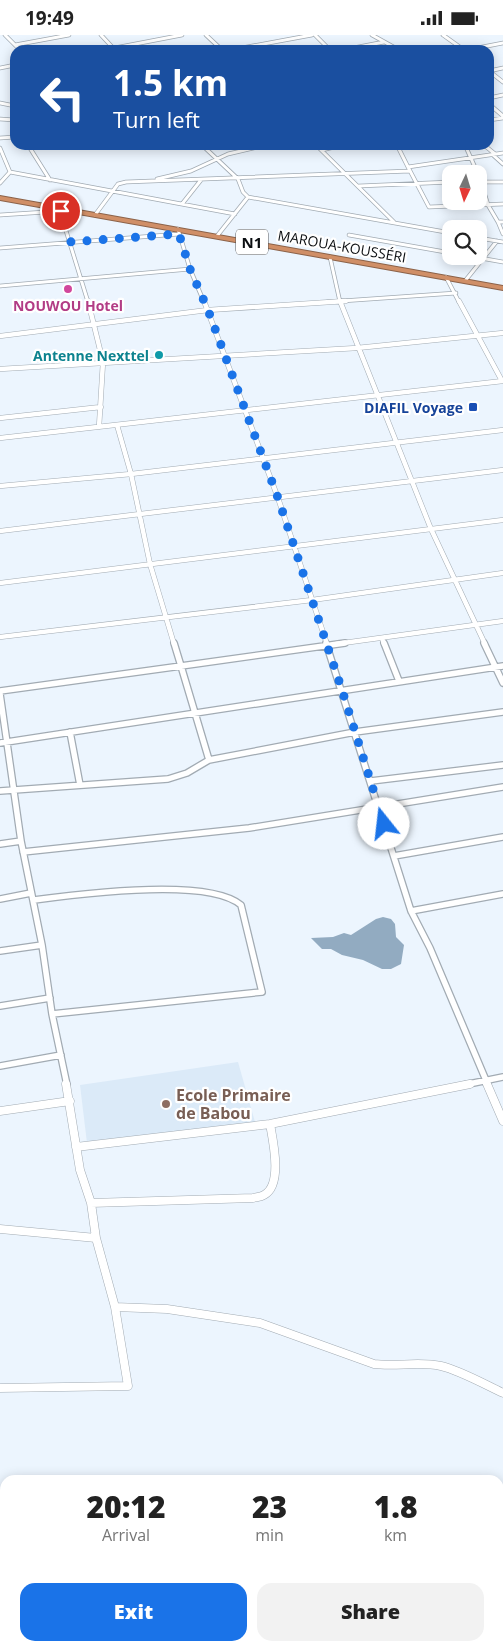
<!DOCTYPE html>
<html lang="en">
<head>
<meta charset="utf-8">
<style>
  :root { --surface:#fff; --page:#f2f2f2; --text:#222; --muted:#767676; --accent:#1a73e8 }
  body { margin:0; font-family:"Open Sans",sans-serif; background:var(--page); color:var(--text); height:100vh; display:flex; flex-direction:column; font-size:19px; white-space:nowrap }
  * { box-sizing:border-box; margin:0 }
  p { font-size:16px; color:var(--muted) }
  .icon { flex:none; width:28px; height:28px; fill:none; stroke:currentColor; stroke-width:2; stroke-linecap:round; stroke-linejoin:round }
  .map { position:relative; flex:1; overflow:hidden }
  .drawer { position:absolute; left:0px; top:1440px; width:504px; height:176px; display:flex; flex-direction:column; background:var(--surface); border-radius:15px 15px 0 0; box-shadow:0 2px 12px #0003 }
  .drawer>* { flex:none }
  .top-card { position:absolute; left:10px; top:10px; width:484px; height:105px; border-radius:15px; box-shadow:0 2px 12px #0003; background:#1a4fa0; color:#fff; overflow:hidden }
  .needle { width:32px; rotate:184deg }
  .buttons { position:absolute; left:442px; top:130px; display:grid; gap:10px }
  .buttons a { display:grid; place-items:center; width:45px; height:45px; border-radius:10px; background:var(--surface); box-shadow:0 2px 12px #0003; font-size:25px }
  .pin { position:absolute; display:grid; place-items:center; width:42px; height:42px; color:#fff; margin:-21px; border:2px solid #fff; border-radius:50%; box-shadow:0 1px 5px #0007 }
  .me { position:absolute; width:55px; margin:-28px; rotate:344deg; stroke-linejoin:round; filter:drop-shadow(0 0 4px #0008) }
  .turn { display:flex; align-items:center; gap:18px; height:105px; padding:0 20px; font-size:22px }
  .turn .icon { width:65px; height:65px; stroke-width:2.5 }
  .turn b { display:block; font-size:35px; line-height:42px }
  .eta { display:flex; justify-content:space-evenly; align-items:center; height:85px; text-align:center }
  .eta b { font-size:30px; font-weight:800; line-height:35px }
  .button { display:flex; gap:10px; margin-top:auto; padding:10px 20px }
  .button a { flex:1; height:58px; border-radius:15px; background:var(--accent); color:#fff; font-size:20px; font-weight:800; line-height:58px; text-align:center }
  .button a+a { background:var(--page); color:var(--text) }
  .status { display:flex; justify-content:space-between; align-items:center; height:35px; padding:0 25px; background:var(--surface); direction:ltr }
  .status svg { height:14px; fill:currentColor }
  .map>svg:first-child { display:block }
  .built { fill:#dbeaf8 }
  .water { fill:#92abc1 }
  .lines { fill:none; stroke-linecap:round; stroke-linejoin:round }
  .street-far3-casing { stroke:#a2abb3; stroke-width:4.5 }
  .street-far2-casing { stroke:#a2abb3; stroke-width:5.5 }
  .street-far1-casing { stroke:#a2abb3; stroke-width:8 }
  .street-casing { stroke:#a2abb3; stroke-width:9 }
  .highway-casing { stroke:#8b6249; stroke-width:2 }
  .street-far3 { stroke:#fff; stroke-width:3 }
  .street-far2 { stroke:#fff; stroke-width:4.5 }
  .street-far1 { stroke:#fff; stroke-width:5.5 }
  .street { stroke:#fff; stroke-width:8 }
  .highway { fill:#d08f67; fill-rule:evenodd }
  .route { stroke:#1a73e8; stroke-width:9; stroke-dasharray:0 16.2 }
  .hotel-dot { fill:#d1479c; stroke:#fff; stroke-width:2 }
  .culture-dot { fill:#0f9aa8; stroke:#fff; stroke-width:2 }
  .transit-dot { fill:#1a4fb4; stroke:#fff; stroke-width:2 }
  .education-dot { fill:#8d6e63; stroke:#fff; stroke-width:2 }
  .labels { text-anchor:middle; dominant-baseline:central; stroke-width:4.5; stroke-linejoin:round; paint-order:stroke }
  .far-street-label { font-size:14px; fill:#0b0e11; stroke:#fff }
  .far-hotel-label { font-size:14px; font-weight:bold; fill:#b23c85; stroke:#fff }
  .far-culture-label { font-size:14px; font-weight:bold; fill:#0d838f; stroke:#fff; text-anchor:end }
  .far-transit-label { font-size:14px; font-weight:bold; fill:#164399; stroke:#fff; text-anchor:end }
  .shield { fill:#fff; stroke:#545658; stroke-width:1 }
  .shield-label { font-size:15px; font-weight:bold; fill:#0b0e11 }
  .education-label { font-size:16px; font-weight:bold; fill:#785e54; stroke:#fff; text-anchor:start }
</style>
</head>
<body>
<div class="status"><b>19:49</b><svg viewBox="0 0 49 12"><path d="M0 12V9h3v3zM5 12V6h3v6zM10 12V3h3v9zM15 12V0h3v12zM26 1h20v11H26zM47 4h2v5h-2z"/></svg></div>
<div class="map">
<svg width="503" height="1616" viewBox="0 0 503 1616">
  <rect width="100%" height="100%" fill="#ecf5fe"/>
  <!-- built -->
  <path class="built" d="M238,1027L255,1087L87,1108L80,1050Z"/>
  <!-- water -->
  <path class="water" d="M383,882L391,884L395,889L396,902L404,910L401,929L391,934H382L363,925L342,920L331,914H322L311,903L333,902L344,898L351,900L376,884Z"/>
  <g class="lines">
    <defs>
      <path id="street-far3" d="M5,0L20,15
        M101,0L115,15
        M206,0L222,15
        M315,0L330,15
        M372,0L399,15
        M443,0L464,15
        M15,10L69,0
        M104,15L182,0
        M231,15L312,0
        M343,15L384,7
        M467,15L503,8
        M0,33L15,30
        M489,36L503,47
        M489,36L503,33
        M489,63L503,60
        M0,68L15,71
        M489,69L503,81
        M0,84L15,85
        M489,85L503,83
        M0,103L15,102
        M28,110L50,145
        M202,110L238,144L243,157L248,162L451,198
        M316,110L394,187
        M397,110L408,132
        M465,110L478,139
        M484,110L495,119
        M0,113L10,137L0,148
        M322,115L343,110
        M503,118L408,132L429,172L503,169
        M493,120L503,129
        M10,137L235,179
        M479,141L488,170L498,187H503
        M157,144L191,136L228,119L267,110
        M479,147H503
        M359,151L451,147
        M182,169L201,145
        M59,173L88,267
        M0,180L61,176
        M95,180L118,149L126,147L410,136
        M498,187L503,199
        M178,194L190,234L204,267
        M349,200L451,218
        M217,201L248,162
        M479,203L503,207
        M0,213L179,199
        M469,221L503,227
        M330,222L340,267
        M446,242L459,267
        M465,246L497,206
        M0,251L190,234
        M327,267L456,258"/>
      <path id="street-far2" d="M88,266L103,327L99,392
        M204,266L278,463L327,609
        M340,266L431,494L485,609
        M459,266L502,346
        M0,301L208,275L346,266
        M0,334L357,313L503,298
        M0,383L101,372
        M117,390L131,439L150,529L174,609
        M0,403L503,346
        M0,451L131,439L503,395
        M0,496L503,435
        M0,548L503,485
        M0,602L312,565L503,538
        M382,603L384,609
        M336,609L503,586"/>
      <path id="street-far1" d="M326,608L411,876L430,913L488,1050
        M345,608L181,631L209,725L355,697L503,677
        M384,608L399,646
        M484,608L503,648
        M0,656L181,631L174,608
        M0,659L21,806L42,910L52,979L67,1050
        M70,697L80,750
        M0,708L503,631
        M371,746L503,730
        M0,756L168,744L187,738L209,725
        M0,809L21,806
        M23,817L249,793L503,752
        M394,821L503,802
        M0,864L31,858
        M34,865C78,859 208,842 241,870L262,957L52,979
        M411,876L503,859
        M0,916L42,910
        M0,971L50,963
        M0,1031L61,1020
        M464,1050L503,1042"/>
      <path id="street" d="M487,1049L503,1086
        M0,1076L70,1066
        M76,1112L270,1089L470,1049
        M91,1168L253,1163C257,1162 261,1162 264,1160C283,1150 273,1106 270,1089
        M0,1194L96,1203
        M115,1272L167,1274L260,1288L374,1329C396,1332 419,1326 441,1331C459,1335 486,1350 503,1358
        M0,1353L128,1351L115,1272L96,1203L91,1168L80,1135L66,1049"/>
      <path id="highway" d="M0,161L503,251V255L0,165Z"/>
    </defs>
    <!-- street-far3 casing -->
    <use href="#street-far3" class="street-far3-casing"/>
    <!-- street-far2 casing -->
    <use href="#street-far2" class="street-far2-casing"/>
    <!-- street-far1 casing -->
    <use href="#street-far1" class="street-far1-casing"/>
    <!-- street casing -->
    <use href="#street" class="street-casing"/>
    <!-- highway casing -->
    <use href="#highway" class="highway-casing"/>
    <!-- street-far3 -->
    <use href="#street-far3" class="street-far3"/>
    <!-- street-far2 -->
    <use href="#street-far2" class="street-far2"/>
    <!-- street-far1 -->
    <use href="#street-far1" class="street-far1"/>
    <!-- street -->
    <use href="#street" class="street"/>
    <!-- highway -->
    <use href="#highway" class="highway"/>
  </g>
  <g class="lines">
    <!-- route -->
    <path class="route" d="M61,176L71,207L179,199L190,234L208,275L278,463L342,655L384,789"/>
  </g>
  <!-- markers -->
  <circle class="hotel-dot" cx="68" cy="254" r="5"/>
  <circle class="culture-dot" cx="159" cy="320" r="5"/>
  <rect class="transit-dot" x="468" y="367" width="10" height="10" rx="2.5"/>
  <circle class="education-dot" cx="166" cy="1069" r="5"/>
  <g class="labels">
    <!-- far-street labels -->
    <g class="far-street-label">
      <text transform="translate(342 211) rotate(10)">MAROUA-KOUSSÉRI</text>
    </g>
    <!-- far-hotel labels -->
    <g class="far-hotel-label">
      <text x="68" y="270">NOUWOU Hotel</text>
    </g>
    <!-- far-culture labels -->
    <g class="far-culture-label">
      <text x="149" y="320">Antenne Nexttel</text>
    </g>
    <!-- far-transit labels -->
    <g class="far-transit-label">
      <text x="463" y="372">DIAFIL Voyage</text>
    </g>
    <!-- shield labels -->
    <rect class="shield" x="236" y="194.5" width="32" height="25" rx="4"/>
    <g class="shield-label">
      <text x="252" y="207">N1</text>
    </g>
    <!-- education labels -->
    <g class="education-label">
      <text x="176" y="1060">Ecole Primaire<tspan x="176" dy="18">de Babou</tspan></text>
    </g>
  </g>
</svg>
<div class="buttons">
<a><svg class="needle" viewBox="-14 -14 28 28"><path d="M0-13l5 13h-10z" fill="#e53935"/><path d="M0 13l5-13h-10z" fill="#767676"/></svg></a>
<a><svg class="icon" aria-label="search" viewBox="0 0 24 24"><circle cx="10" cy="10" r="6"/><path d="M15 15l6 6"/></svg></a>
</div>
<div class="pin" style="left:61px;top:176px;background:#d93025"><svg class="icon" aria-label="arrive" viewBox="0 0 24 24"><path d="M6 21V4h12l-3 4 3 4H6"/></svg></div>
<svg class="me" style="left:384px;top:789px" viewBox="-20 -20 40 40"><circle r="19" fill="#fff"/><path d="M0-13L10 11 0 6-10 11z" fill="#1a73e8"/></svg>
<div class="top-card">
<div class="turn"><svg class="icon" aria-label="left" viewBox="0 0 24 24"><path d="M17 20v-9H6M10 6l-5 5 5 5"/></svg><div><b>1.5 km</b>Turn left</div></div>
</div>
<section class="drawer">
<div class="eta">
<div><b>20:12</b><p>Arrival</p></div>
<div><b>23</b><p>min</p></div>
<div><b>1.8</b><p>km</p></div>
</div>
<div class="button"><a>Exit</a><a>Share</a></div>
</section>
</div>
</body>
</html>
